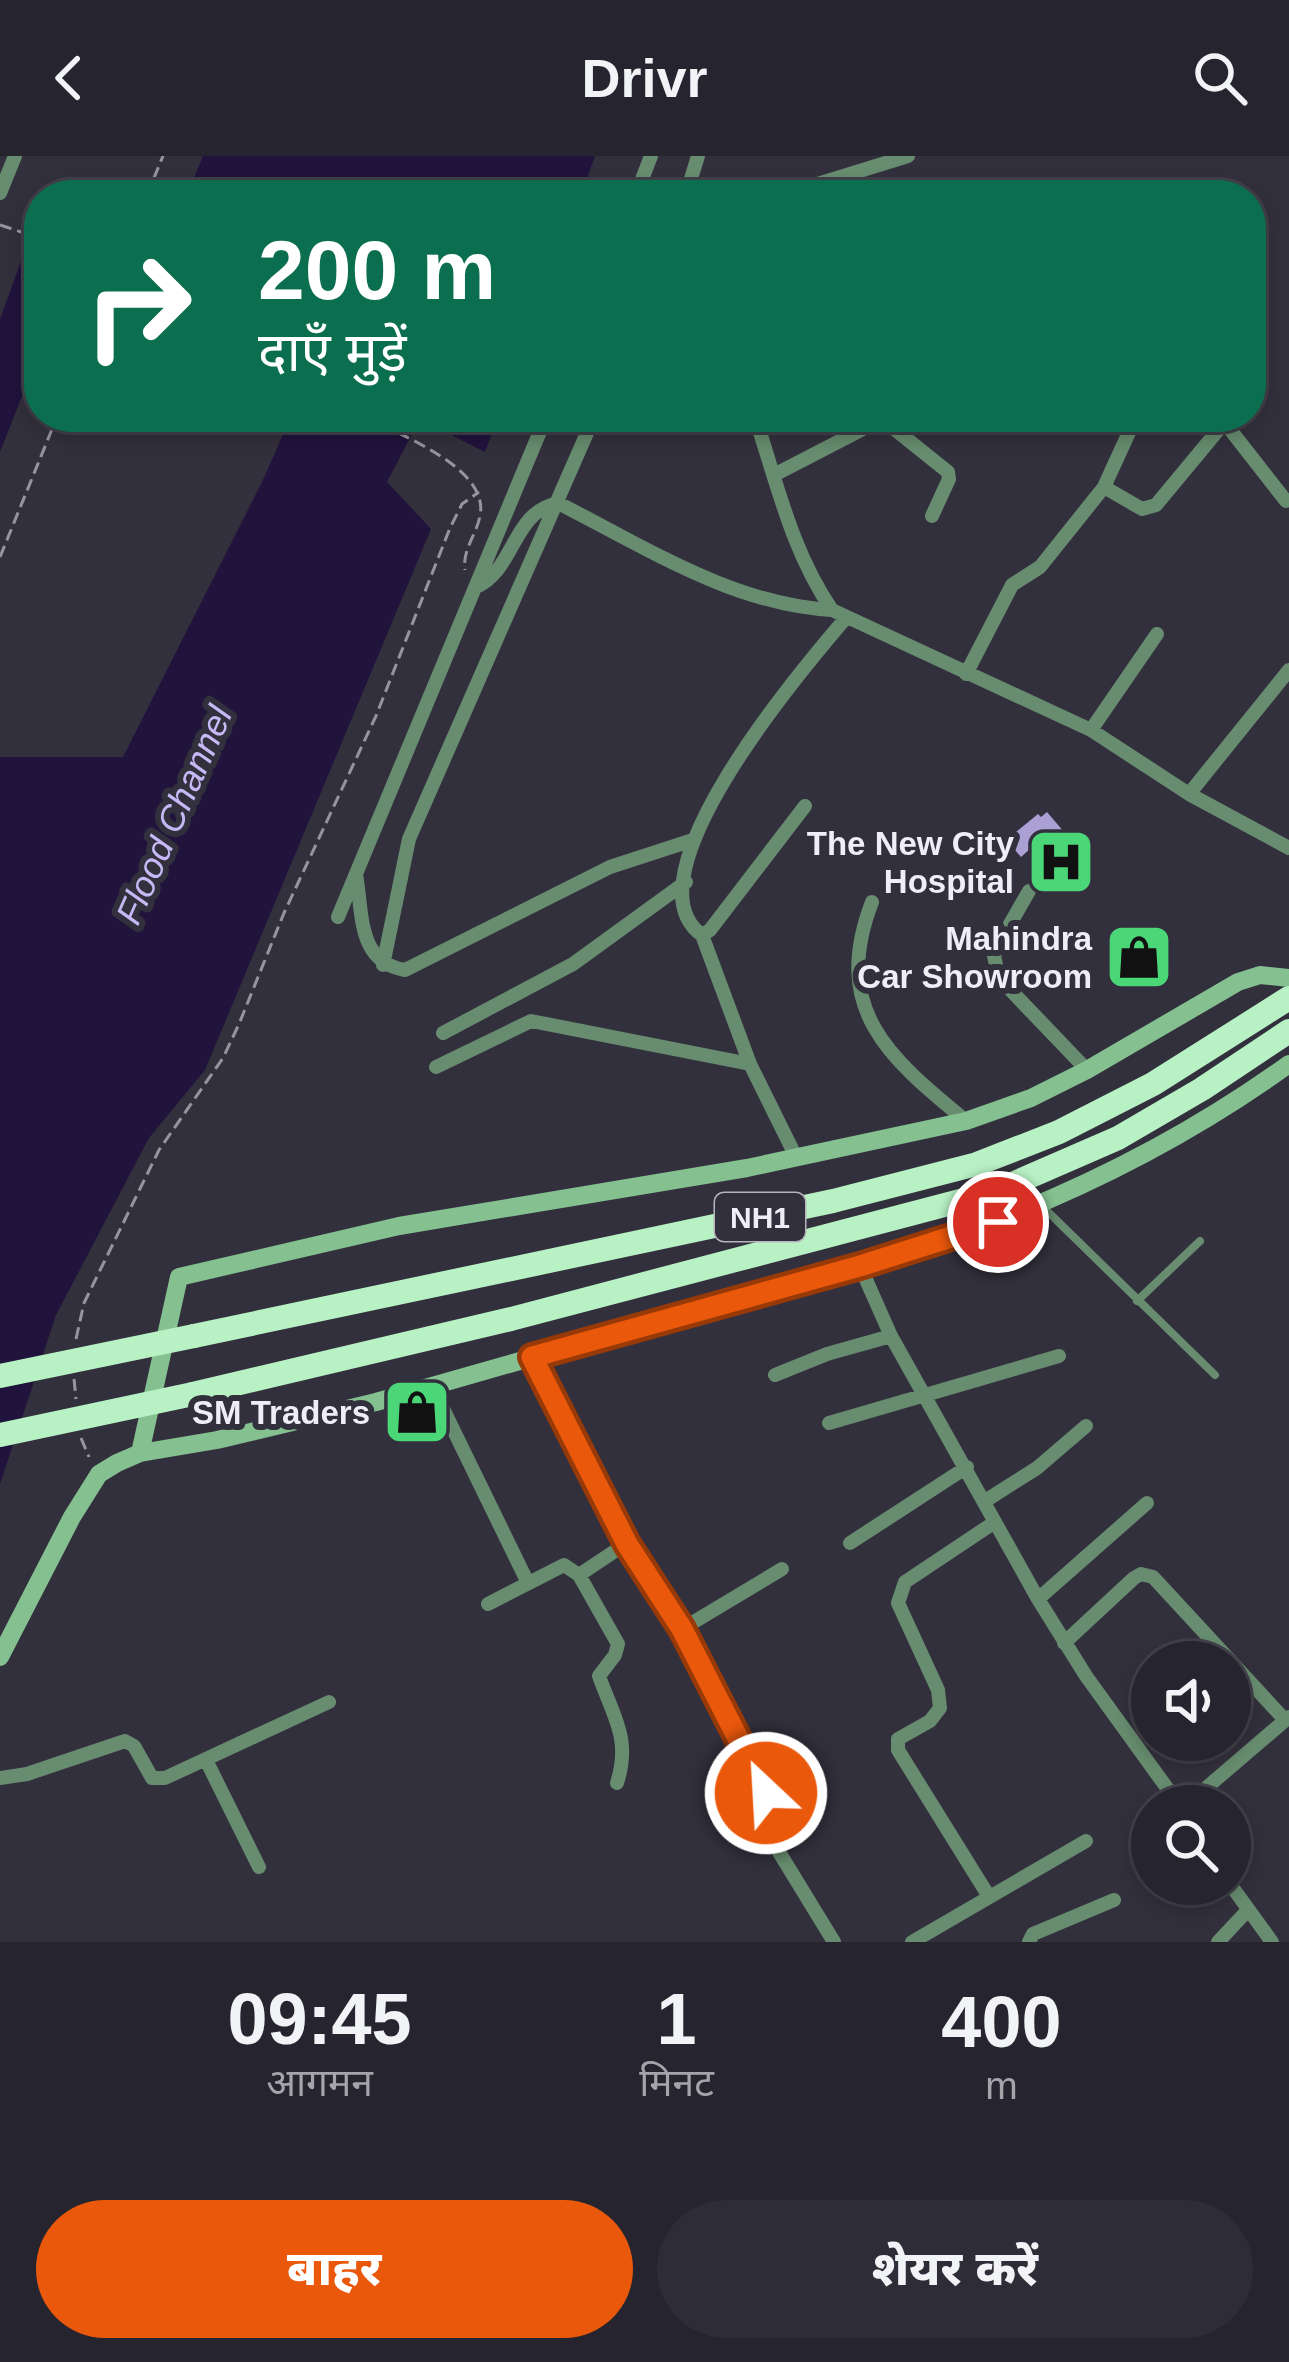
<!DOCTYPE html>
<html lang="hi">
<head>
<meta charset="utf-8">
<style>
  :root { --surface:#26242e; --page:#2e2c36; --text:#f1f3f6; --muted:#a4a4aa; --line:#42414a; --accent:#ea580c }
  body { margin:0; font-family:Helvetica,"Noto Sans Devanagari",sans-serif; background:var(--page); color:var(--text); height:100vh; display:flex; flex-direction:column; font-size:45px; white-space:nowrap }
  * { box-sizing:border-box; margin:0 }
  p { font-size:39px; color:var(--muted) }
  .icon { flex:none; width:66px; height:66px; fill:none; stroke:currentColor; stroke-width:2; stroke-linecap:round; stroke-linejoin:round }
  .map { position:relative; height:1786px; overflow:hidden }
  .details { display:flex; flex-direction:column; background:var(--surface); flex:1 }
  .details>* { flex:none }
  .banner { position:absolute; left:24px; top:24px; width:1242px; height:252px; border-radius:48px; box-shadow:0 6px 18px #0003,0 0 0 3px var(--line); background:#0b6e4f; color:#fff; overflow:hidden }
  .controls { position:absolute; left:1131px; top:1485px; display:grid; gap:24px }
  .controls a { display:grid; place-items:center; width:120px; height:120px; border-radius:50%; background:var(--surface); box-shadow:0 6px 18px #0003,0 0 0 3px var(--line); font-size:60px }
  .pin { position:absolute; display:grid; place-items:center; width:102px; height:102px; color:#fff; margin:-51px; border:6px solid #fff; border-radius:50%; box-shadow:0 3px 12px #0007 }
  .me { position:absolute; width:132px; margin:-66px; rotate:335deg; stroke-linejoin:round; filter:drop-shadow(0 0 9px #0008) }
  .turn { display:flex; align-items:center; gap:42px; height:252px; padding:0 36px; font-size:54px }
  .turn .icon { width:156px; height:156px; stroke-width:2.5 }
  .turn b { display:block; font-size:84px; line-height:102px }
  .eta { display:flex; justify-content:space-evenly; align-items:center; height:204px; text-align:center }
  .eta b { font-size:72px; font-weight:800; line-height:84px }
  .primary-button { display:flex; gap:24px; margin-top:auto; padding:24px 36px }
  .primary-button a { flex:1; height:138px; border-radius:72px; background:var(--accent); color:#fff; font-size:48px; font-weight:800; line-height:138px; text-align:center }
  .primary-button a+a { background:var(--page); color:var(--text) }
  header { display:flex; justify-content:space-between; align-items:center; height:156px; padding:0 36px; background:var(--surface); font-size:54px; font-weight:800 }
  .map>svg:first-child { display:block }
  .water { fill:#20133c }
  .building { fill:#aba0d4 }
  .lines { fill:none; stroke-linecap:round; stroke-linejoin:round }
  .path { stroke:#97949f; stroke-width:3; stroke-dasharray:12 6; stroke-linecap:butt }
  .service { stroke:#678c6f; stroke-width:8 }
  .minor { stroke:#678c6f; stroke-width:14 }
  .secondary { stroke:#84c090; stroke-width:18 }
  .trunk { stroke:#b8f2c4; stroke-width:24 }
  .trunk-bridge { stroke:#b8f2c4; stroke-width:24 }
  .route-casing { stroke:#983908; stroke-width:30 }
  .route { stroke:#ea580c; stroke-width:21 }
  .labels { text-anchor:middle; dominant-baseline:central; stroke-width:12; stroke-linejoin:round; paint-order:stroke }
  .shield { fill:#33303d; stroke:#b7b4be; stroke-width:3 }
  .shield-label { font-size:30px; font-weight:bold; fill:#efedf6 }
  .poi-label { font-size:33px; font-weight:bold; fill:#efedf6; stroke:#33303d; text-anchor:end }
  .water-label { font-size:36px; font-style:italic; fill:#c5b8f4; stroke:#33303d }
</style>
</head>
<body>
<header><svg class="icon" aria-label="back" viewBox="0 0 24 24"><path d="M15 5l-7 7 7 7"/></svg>Drivr<svg class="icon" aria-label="search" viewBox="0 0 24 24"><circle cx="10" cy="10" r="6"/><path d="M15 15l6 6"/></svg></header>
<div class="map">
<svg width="1289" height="1786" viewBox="0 0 1289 1786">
  <rect width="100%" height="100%" fill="#33303d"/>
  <!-- water -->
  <path class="water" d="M203,0H595L581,39H187Z
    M39,56V197L0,296V163Z
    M291,261H498L485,296L420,263L387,326L431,373L205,914L149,982L56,1159L0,1328V601H123L262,326Z"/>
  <!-- building -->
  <path class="building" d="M1047,656L1088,704L1060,728L1030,693L1021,701L1006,684L1038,658L1041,661Z"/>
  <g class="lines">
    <!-- path -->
    <path class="path" d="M147,39L163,0
      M0,69L39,82
      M366,261C401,280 490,312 480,360C476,380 462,394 465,414
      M0,401L57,261
      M76,1183L84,1147L159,994L223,902L239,868L284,757L376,560L450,372L462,348L479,336
      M74,1223L76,1243
      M81,1282L89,1301"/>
    <!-- service -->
    <path class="service" d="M1043,1051L1215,1219
      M1137,1145L1200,1085"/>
    <!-- minor -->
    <path class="minor" d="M0,37L15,0
      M636,39L651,0
      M686,39L698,0
      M782,39L908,0
      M1251,229L1257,221
      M755,261C777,327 792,396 832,454L1091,574L1189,638L1289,692
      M882,263L948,316L949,323L932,360
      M1225,267L1286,345
      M774,319L886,261
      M1104,331L1142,353L1156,349L1229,261
      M476,431C515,414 512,356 558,347C645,391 734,449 832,454
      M966,518L1012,429L1040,411L1104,331L1136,261
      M1091,574L1157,478
      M1189,638L1289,514
      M805,650L710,774L702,779C623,723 803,512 845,463
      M356,718C363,758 357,806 405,814L610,711L693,684
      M1029,735L998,789L994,800L999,822L1087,914
      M872,746C831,853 888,901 966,965
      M338,761L546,261
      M702,779L750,908L797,1003
      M383,809L409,683L594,261
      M443,877L573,808L686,726
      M436,911L531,865L750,908
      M860,1110L891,1180L1038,1443L1086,1520L1180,1650
      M531,1201L627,1387L682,1473L756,1611L767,1637L779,1696L834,1786
      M775,1219L827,1198L891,1180
      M432,1230L528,1427
      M829,1267L1059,1200
      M985,1345L1037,1312L1086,1270
      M850,1387L967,1311
      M579,1419L618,1488L615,1499L599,1520C614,1562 631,1583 617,1627
      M1038,1443L1147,1347
      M488,1448L564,1409L579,1419L627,1387
      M682,1473L782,1413
      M1064,1487L1134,1422L1141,1418L1153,1421L1285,1564
      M207,1606L259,1711
      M0,1622L27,1618L125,1585L134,1590L152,1622H165L329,1546
      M1185,1650L1289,1561
      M1230,1728L1272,1786
      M988,1739L898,1594V1583L930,1565L940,1552L938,1534L898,1447L905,1426L995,1366
      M912,1786L1086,1685
      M1029,1786L1033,1778L1114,1744
      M1218,1786L1247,1755"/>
    <!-- secondary -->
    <path class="secondary" d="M140,1297L179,1121L399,1070L747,1012L966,965L1031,942L1087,914L1238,826L1260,819L1289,822
      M0,1501L72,1361L99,1318L117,1307L140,1297L217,1284L376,1246L954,1081C1075,1038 1185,983 1289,908"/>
    <!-- trunk -->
    <path class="trunk" d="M194,1180L833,1045L977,1008L1059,976L1153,928L1289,842
      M193,1238L511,1163L994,1036L1118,982L1202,933L1289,875"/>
    <!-- trunk-bridge -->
    <path class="trunk-bridge" d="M0,1220L194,1180
      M0,1279L193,1238"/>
  </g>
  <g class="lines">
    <defs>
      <path id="route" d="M766,1637L682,1473L627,1388L532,1201L860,1110L998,1066"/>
    </defs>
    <!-- route casing -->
    <use href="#route" class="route-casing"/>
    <!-- route -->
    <use href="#route" class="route"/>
  </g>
  <!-- icons -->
  <defs>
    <symbol id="hospital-square" viewBox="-11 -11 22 22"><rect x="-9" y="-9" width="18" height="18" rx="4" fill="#4bd677" stroke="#33303d"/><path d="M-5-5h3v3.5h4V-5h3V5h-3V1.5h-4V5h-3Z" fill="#111"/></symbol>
    <symbol id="shop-square" viewBox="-11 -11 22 22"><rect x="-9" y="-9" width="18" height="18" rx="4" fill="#4bd677" stroke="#33303d"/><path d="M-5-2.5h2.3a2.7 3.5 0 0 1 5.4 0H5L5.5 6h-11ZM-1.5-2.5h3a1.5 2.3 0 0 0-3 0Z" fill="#111"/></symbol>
  </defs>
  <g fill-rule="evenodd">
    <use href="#hospital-square" x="1023" y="668" width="76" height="76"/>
    <use href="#shop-square" x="1101" y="763" width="76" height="76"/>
    <use href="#shop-square" x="379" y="1218" width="76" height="76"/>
  </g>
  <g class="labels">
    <!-- shield labels -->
    <rect class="shield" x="715" y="1037" width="90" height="48" rx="9"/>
    <g class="shield-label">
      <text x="760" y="1061">NH1</text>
    </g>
    <!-- poi labels -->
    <g class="poi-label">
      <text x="1014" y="687">The New City<tspan x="1014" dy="38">Hospital</tspan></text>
      <text x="1092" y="782">Mahindra<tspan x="1092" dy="38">Car Showroom</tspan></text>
      <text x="370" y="1256">SM Traders</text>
    </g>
    <!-- water labels -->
    <g class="water-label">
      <text transform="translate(174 659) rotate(-66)">Flood Channel</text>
    </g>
  </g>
</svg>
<div class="controls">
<a><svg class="icon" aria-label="sound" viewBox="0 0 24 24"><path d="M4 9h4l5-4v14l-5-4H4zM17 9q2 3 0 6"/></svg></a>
<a><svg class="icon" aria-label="search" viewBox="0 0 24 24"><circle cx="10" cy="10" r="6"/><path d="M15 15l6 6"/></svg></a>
</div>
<div class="pin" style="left:998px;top:1066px;background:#d93025"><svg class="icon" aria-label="arrive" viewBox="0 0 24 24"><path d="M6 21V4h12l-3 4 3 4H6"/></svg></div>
<svg class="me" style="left:766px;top:1637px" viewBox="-20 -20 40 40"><circle r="17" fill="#ea580c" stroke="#fff" stroke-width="3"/><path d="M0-11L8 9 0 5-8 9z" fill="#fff"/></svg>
<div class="banner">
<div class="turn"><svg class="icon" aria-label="right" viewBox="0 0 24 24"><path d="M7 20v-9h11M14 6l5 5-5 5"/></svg><div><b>200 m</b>दाएँ मुड़ें</div></div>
</div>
</div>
<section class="details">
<div class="eta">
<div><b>09:45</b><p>आगमन</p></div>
<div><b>1</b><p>मिनट</p></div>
<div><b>400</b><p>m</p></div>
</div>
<div class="primary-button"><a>बाहर</a><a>शेयर करें</a></div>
</section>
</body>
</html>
